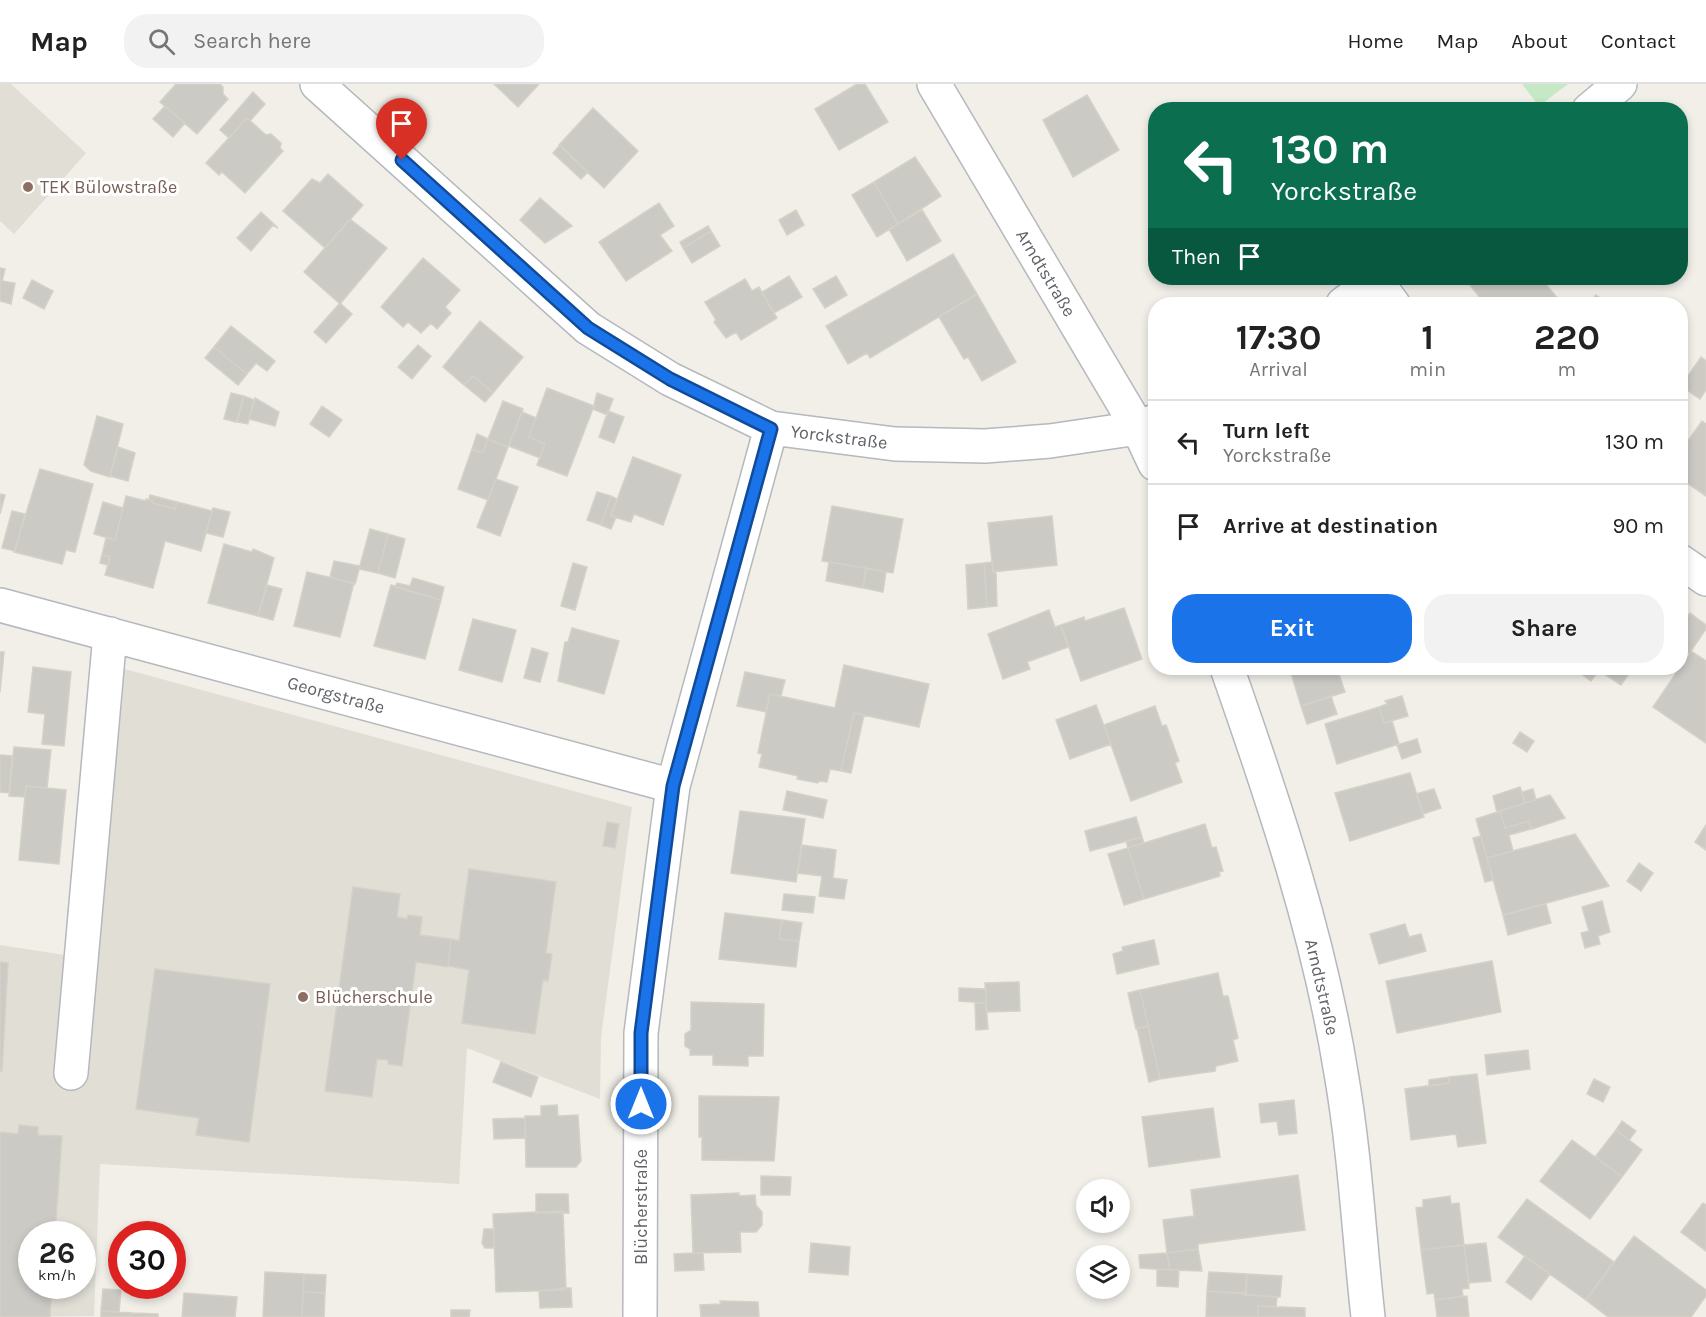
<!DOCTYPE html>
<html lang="en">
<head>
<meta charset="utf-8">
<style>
  :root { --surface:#fff; --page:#f2f2f2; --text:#222; --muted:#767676; --line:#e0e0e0; --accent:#1a73e8 }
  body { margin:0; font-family:Karla,sans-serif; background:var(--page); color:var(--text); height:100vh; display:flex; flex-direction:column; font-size:22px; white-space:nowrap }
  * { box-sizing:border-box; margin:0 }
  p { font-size:20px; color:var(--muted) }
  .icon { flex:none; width:33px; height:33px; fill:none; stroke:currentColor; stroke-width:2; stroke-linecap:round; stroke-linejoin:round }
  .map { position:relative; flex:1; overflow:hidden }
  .details { position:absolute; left:1148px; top:213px; width:540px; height:378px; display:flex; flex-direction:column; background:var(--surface); border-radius:24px; box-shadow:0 3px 9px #0003 }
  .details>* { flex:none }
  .banner { position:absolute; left:1148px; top:18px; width:540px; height:183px; border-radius:24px; box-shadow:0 3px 9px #0003; background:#0b6e4f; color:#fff; overflow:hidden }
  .controls { position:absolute; left:1076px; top:1095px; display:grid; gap:12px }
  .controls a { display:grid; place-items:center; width:54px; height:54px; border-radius:50%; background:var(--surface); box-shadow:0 3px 9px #0003; font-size:30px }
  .speed { position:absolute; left:18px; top:1137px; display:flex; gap:12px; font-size:30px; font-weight:700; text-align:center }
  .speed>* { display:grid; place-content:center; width:78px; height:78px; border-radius:50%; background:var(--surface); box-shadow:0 3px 9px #0003; line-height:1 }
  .speed small { font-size:15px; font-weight:400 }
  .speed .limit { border:9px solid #d22; background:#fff; color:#111 }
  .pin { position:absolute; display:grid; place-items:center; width:51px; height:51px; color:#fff; margin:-62px -26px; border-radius:50% 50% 50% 0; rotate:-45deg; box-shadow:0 0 6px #0007 }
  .pin .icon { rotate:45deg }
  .me { position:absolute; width:66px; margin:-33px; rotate:0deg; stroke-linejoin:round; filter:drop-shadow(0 0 4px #0008) }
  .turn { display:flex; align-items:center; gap:21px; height:126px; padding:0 24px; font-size:27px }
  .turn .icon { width:78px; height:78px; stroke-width:2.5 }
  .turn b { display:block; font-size:42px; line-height:51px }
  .then { display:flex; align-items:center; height:57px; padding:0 24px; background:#0003; gap:12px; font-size:22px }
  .eta { display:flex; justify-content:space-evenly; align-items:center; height:102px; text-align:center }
  .eta b { font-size:36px; font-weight:700; line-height:42px }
  .action { display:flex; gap:12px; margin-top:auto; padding:12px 24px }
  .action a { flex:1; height:69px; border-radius:24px; background:var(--accent); color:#fff; font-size:24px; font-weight:700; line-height:69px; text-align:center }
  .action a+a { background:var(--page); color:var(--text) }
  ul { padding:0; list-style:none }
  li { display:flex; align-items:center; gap:18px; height:84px; padding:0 24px; border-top:2px solid var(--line) }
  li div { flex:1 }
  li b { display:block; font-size:22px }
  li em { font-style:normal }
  header { display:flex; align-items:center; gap:36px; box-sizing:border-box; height:84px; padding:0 30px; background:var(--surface); border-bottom:2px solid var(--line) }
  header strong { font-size:28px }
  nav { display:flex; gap:33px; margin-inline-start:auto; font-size:21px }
  .search { width:420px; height:54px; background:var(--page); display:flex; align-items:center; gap:15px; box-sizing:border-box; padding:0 21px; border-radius:24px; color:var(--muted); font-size:22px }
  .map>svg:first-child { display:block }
  .education { fill:#e1ded6; fill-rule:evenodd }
  .green { fill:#c5e8c5 }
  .building { fill:#cccac5; stroke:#d6d1c6; stroke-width:1.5 }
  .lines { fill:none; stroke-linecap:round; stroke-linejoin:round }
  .minor-casing { stroke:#b5b8bc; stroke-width:36 }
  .minor { stroke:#fff; stroke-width:33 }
  .route-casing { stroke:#114b97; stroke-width:15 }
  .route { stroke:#1a73e8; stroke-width:10 }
  .education-dot { fill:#8d6e63; stroke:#fff; stroke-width:2 }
  .labels { text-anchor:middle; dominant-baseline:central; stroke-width:6; stroke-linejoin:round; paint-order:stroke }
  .education-label { font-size:18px; fill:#785e54; stroke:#fff; text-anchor:start }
  .street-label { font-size:18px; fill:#5f6368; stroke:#fff }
</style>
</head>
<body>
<header>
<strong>Map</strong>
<div class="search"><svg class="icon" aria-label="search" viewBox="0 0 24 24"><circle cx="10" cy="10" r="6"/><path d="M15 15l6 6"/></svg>Search here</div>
<nav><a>Home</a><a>Map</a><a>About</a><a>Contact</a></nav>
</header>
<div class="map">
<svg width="1706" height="1233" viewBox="0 0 1706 1233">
  <rect width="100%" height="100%" fill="#f1efe8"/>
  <!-- education -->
  <path class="education" d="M0,0H11L86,69L14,150L0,137Z
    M121,584L632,723L601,953L600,1015L467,964L459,1100L100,1080L94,1232L0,1233V861L65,871ZM32,1150H82V1202H32Z"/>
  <!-- green -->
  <path class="green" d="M1522,0H1568L1539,22Z"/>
  <!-- building -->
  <path class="building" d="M176,0H220L223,3V10L228,15L197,50L160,18Z
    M494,0H539L518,23Z
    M857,0H865L888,38L839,66L815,25Z
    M253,8L265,20L250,37L247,34L229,54L220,46Z
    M1087,11L1119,66L1073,93L1043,36Z
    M165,22L185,39L173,53L153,35Z
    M593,24L638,67L604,104L559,61Z
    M247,34L266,51L271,50L281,59L280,64L283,67L245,109L222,88L219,91L206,79Z
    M560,61L588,88L581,95L553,69Z
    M915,73L941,112L898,140L874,98Z
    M328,90L363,121L325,164L283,127L312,95L320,99Z
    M874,98L898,140L877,153L852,111Z
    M540,114L572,142L545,159L520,136Z
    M659,119L674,142L660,151L672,167L626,197L599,158Z
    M796,126L804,141L787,151L779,136Z
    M922,126L941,157L907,177L889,145Z
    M261,128L278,144L273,141L251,167L237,154Z
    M350,135L387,164L340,220L304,188Z
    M708,142L711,147L683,164L680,158Z
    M711,147L720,162L692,179L683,164Z
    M953,170L977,210L870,274L867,269L848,280L826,242Z
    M423,174L460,206L445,223L451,229L437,245L431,239L421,249L408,238L403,243L381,223Z
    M0,184L5,185L2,197L15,199L11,220L0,217Z
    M789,192L802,213L774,229L762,208Z
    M836,192L847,211L825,224L813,205Z
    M1479,194H1541L1562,220H1494L1491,216L1485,220L1470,201Z
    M745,195L752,207L759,203L777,234L741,256L736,248L726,254L714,238L716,236L705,218Z
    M32,196L53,207L44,225L23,214Z
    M977,210L1016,278L982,297L968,273L964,275L939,233Z
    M1596,211L1609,220H1589Z
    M340,219L352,230L326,259L314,248Z
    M480,237L523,273L493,309L473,292L464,301L443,283Z
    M231,242L275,277L267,287L256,279L247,290L214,263Z
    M418,261L431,272L412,295L398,283Z
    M214,263L247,290L238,301L205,274Z
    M1701,273L1706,277V306L1700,315L1681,302Z
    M473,292L493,309L485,318L464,301Z
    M547,304L594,322L567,392L537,381L545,360L529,353Z
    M231,309L244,312L236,338L224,335Z
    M597,309L613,315L607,331L593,325Z
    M244,312L254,316L248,340L237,338Z
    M255,314L279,328L275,342L249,335Z
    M503,317L523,325L508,363L488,355Z
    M322,322L342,336L329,353L310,340Z
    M608,327L624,333L614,359L599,353Z
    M522,328L536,334L529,353L545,360L540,374L509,362Z
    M97,332L123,340L110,393L91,387L84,381Z
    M1702,337L1706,340V412L1680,394V368Z
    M477,350L488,355L483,369L472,365Z
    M488,355L508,363L488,416L458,405L472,365L483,369Z
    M118,363L135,369L128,397L110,392Z
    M633,373L681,391L663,441L634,430L631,438L611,432Z
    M40,385L93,400L75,468L66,466L62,480L14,468Z
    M496,395L518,403L500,452L477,443Z
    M597,408L611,412L601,441L587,436Z
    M0,410L5,411L0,430Z
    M150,411L177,418L175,425L152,419L153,417L149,416Z
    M126,412L146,417V415L153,417L152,419L175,425L177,418L212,427L201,467L165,457L153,504L105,491L110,473L102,471L106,454L115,456Z
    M611,412L617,415L611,432L616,433L611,445L601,441Z
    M103,418L123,424L115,456L94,450Z
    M832,422L903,435L893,489L822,477Z
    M213,424L230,428L223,453L206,449Z
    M12,427L25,430L15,467L2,464Z
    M1052,432L1057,481L993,488L988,439Z
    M370,445L388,450L378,489L359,485Z
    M388,450L405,455L395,494L378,489Z
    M224,460L252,468L253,465L274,474L258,532L208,519Z
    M102,471L110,473L108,481L100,479Z
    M334,477L360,482L355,500L330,493Z
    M829,478L866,484L863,504L826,497Z
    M992,478L993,488L996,487L997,522L987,523L984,479Z
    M573,479L587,483L575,526L561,522Z
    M984,479L987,523L968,525L966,481Z
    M866,484L886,488L883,508L863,504Z
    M307,488L354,499L340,553L294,542Z
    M413,494L444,503L441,516L395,503L397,499L410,502Z
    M267,501L282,505L273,536L258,532Z
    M391,501L441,516L425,575L374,562Z
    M1124,524L1142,575L1081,597L1061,541L1084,533L1085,537Z
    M1049,526L1055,543L1061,541L1068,563L1027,578L1030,585L1003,595L988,550Z
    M1690,529L1706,541V545L1689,570L1680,563V543Z
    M473,535L516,546L502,598L459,586Z
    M572,544L619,557L604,610L558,597L565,558H568Z
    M532,564L548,569L540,598L524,594Z
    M1691,567L1706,577V659L1653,623Z
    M0,568H4L0,608Z
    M844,581L929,600L919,643L854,629L841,687L830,685L827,698L819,697L818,699L797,695L798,692L759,683L762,670L758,669L770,610L835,624Z
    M33,583L71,588L64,662L42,660L45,630L28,628Z
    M1309,584H1337L1345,608L1301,622L1291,589Z
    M1580,584H1595L1599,586L1591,597L1577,587Z
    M1595,584H1633L1621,601Z
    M745,588L785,596L781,612L770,610L766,628L737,622Z
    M1331,612L1337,630L1307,640L1301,622Z
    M1402,612L1408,632L1384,639L1379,623L1387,620L1385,617Z
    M1096,621L1111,660L1070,675L1056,636Z
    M1155,622L1162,642L1166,641L1179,677L1175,679L1182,698L1131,717L1104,641Z
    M1379,623L1384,639L1392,637L1399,660L1337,680L1325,640Z
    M854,629L864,631L851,689L841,687Z
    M1520,648L1534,657L1527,668L1513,659Z
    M1417,655L1421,668L1402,675L1397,661Z
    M14,663L51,666L47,704L26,702L25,713L9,712Z
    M0,671L12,672L9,709L0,708Z
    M1410,689L1424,733L1350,757L1335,709Z
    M26,702L66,706L59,780L19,776Z
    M1520,703L1525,719L1497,728L1493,712Z
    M1434,705L1441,724L1423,730L1416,710Z
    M1533,705L1536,716L1525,719L1522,708Z
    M787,707L827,716L823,734L783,726Z
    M1550,711L1565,734L1532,745L1529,737L1505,744L1500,727Z
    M740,727L805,735L796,798L731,789Z
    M1500,727L1505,744L1529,737L1531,745L1509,751L1513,767L1487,774L1476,735Z
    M1136,733L1142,753L1090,767L1085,747Z
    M607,738L619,740L615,764L603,762Z
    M1205,740L1212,764L1216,763L1223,787L1219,788L1220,792L1144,815L1128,764Z
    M1706,741V766L1695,758Z
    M1575,750L1609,802L1503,831L1487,774Z
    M1481,752L1493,796L1485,798L1473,754Z
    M1142,753L1144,759L1128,764L1126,757Z
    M802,761L836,766L833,794L847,796L844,815L819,812L822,792L798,789Z
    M1128,764L1144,815L1124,821L1108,770Z
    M1639,779L1653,789L1641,807L1627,797Z
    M469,785L556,798L546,869L552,870L548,897L543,896L535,950L462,939L469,886L448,882L451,855L459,857Z
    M353,803L400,810L397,833L407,835L408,831L422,833L420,851L451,855L448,883L416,878L402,982L388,980V976L377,975L372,1013L325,1007Z
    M784,810L815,813L813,829L782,826Z
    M1602,817L1610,848L1598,852L1600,860L1585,864L1581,849L1589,847L1582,823Z
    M1546,820L1551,839L1508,851L1503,831Z
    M725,829L782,836L779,855L799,857L796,883L719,875Z
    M782,836L802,839L799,857L779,855Z
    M1405,840L1409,853L1421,850L1426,867L1379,880L1370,850Z
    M1154,856L1159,880L1117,890L1113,870L1123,867L1122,863Z
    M1492,877L1501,928L1397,949L1386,897Z
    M0,878L8,879L2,987H0Z
    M155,885L270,900L249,1058L196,1051L199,1034L136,1025Z
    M1218,889L1223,912H1228L1238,954L1233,956L1238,977L1216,982L1215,987L1160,995L1140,906Z
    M1019,898L1020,927L987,928L985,899Z
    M959,904L986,905V919L959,917Z
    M1140,906L1148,942L1136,945L1128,909Z
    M691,918L764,920L763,972H748V982L713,981V971H690V965L685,962V950L691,946Z
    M975,919H986L988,945L976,946Z
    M1148,942L1160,995L1149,998L1137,944Z
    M1528,966L1530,985L1487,991L1485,971Z
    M501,978L538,993L531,1013L493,998Z
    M1477,990L1486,1059L1458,1063L1456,1050L1411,1056L1405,1005L1449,999V993Z
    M1449,993V999L1429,1002V996Z
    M1594,995L1610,1003L1603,1018L1587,1010Z
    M699,1012L779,1013L774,1077L702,1076V1053H699Z
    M1294,1016L1297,1049L1279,1051L1277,1037L1261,1039L1259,1020Z
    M557,1021L558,1032L578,1031L581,1077L576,1083H526L525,1032H541V1022Z
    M1213,1024L1220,1073L1149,1083L1142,1033Z
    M525,1034V1054L494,1055L493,1035Z
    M1622,1037L1636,1047L1629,1056L1616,1046Z
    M19,1041L38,1043V1051L62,1052L55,1150H32V1202H52L50,1233H0V1048L18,1050Z
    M1616,1046L1642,1066L1622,1093L1595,1073Z
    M1572,1056L1622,1093L1590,1135L1540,1097Z
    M1298,1091L1305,1146L1198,1160V1165L1167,1169L1163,1136L1194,1132L1191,1106Z
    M761,1092L791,1093L790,1111H761Z
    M739,1109V1112L755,1111L756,1121L762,1128V1141L756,1148H740L741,1168L693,1169L691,1111Z
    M536,1110H568L569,1129H536Z
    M1450,1112L1451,1120L1459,1119L1464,1161L1421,1166L1416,1124L1423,1123V1116Z
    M1527,1115L1614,1178L1586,1216L1498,1153Z
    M1703,1119L1706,1121V1167L1681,1148Z
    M563,1127L566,1206L496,1208L493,1130Z
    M484,1145H494V1164H485L482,1159Z
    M1634,1152L1706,1206V1212L1691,1233H1608L1586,1216Z
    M811,1159L850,1163L848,1191L809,1188Z
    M1486,1159L1491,1197L1469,1199L1464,1161Z
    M1464,1161L1469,1204L1462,1205L1463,1212L1435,1216L1434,1209L1427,1210L1421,1166Z
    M1198,1165L1202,1187L1170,1186L1167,1169Z
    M693,1169H703L704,1186L675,1187L674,1170Z
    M1167,1169L1170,1186L1140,1184L1139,1171Z
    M1525,1172L1550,1190L1531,1216L1506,1198Z
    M1157,1185L1179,1186L1178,1203L1157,1202Z
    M265,1188L304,1190L302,1233H263Z
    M1209,1188L1247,1190L1246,1209L1207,1207Z
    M304,1190L326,1191L325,1209L303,1208Z
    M1247,1190L1282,1192L1280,1213L1245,1211Z
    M566,1204H571L572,1223L540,1224L539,1207Z
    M103,1205L121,1206L119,1228L101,1227Z
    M1207,1207L1277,1213L1276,1223L1258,1222V1233H1206Z
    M303,1208L325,1209L324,1233H302Z
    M184,1209L237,1213L235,1233H182Z
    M1467,1212L1469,1233H1437L1435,1216Z
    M720,1217L758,1218L759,1233H701L700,1221L721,1220Z
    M1258,1222L1305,1224V1233H1258Z
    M451,1226H470L469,1233H451Z
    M101,1227L132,1229L131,1233H101Z
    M132,1229L158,1230V1233H131Z"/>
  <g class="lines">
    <defs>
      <path id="minor" d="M317,0L588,244L670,295L771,344L895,360L985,362L1050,357L1138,344L1155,337
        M934,0L1138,344L1155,380
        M1589,26L1620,0
        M1375,196L1393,220
        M1343,220L1378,194
        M1680,477L1706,495
        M0,521L673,702
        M1227,584C1273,715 1319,851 1341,989C1355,1069 1359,1152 1368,1233
        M71,989L110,550
        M640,1233L641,949L673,702L771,344"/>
    </defs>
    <!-- minor casing -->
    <use href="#minor" class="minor-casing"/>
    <!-- minor -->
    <use href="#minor" class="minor"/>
  </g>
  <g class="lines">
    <defs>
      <path id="route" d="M402,76L588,244L670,295L771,345L673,702L641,949V1020"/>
    </defs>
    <!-- route casing -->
    <use href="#route" class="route-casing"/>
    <!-- route -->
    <use href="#route" class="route"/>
  </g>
  <!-- markers -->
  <g class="education-dot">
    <circle cx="28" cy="103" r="6"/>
    <circle cx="303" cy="913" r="6"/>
  </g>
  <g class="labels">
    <!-- education labels -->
    <g class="education-label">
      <text x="40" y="103">TEK Bülowstraße</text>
      <text x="315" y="913">Blücherschule</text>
    </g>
    <!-- street labels -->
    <g class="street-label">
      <text transform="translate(1046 189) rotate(59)">Arndtstraße</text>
      <text transform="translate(839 353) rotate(7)">Yorckstraße</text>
      <text transform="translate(336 611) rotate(15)">Georgstraße</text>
      <text transform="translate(1322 903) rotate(77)">Arndtstraße</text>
      <text transform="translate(641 1123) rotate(-90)">Blücherstraße</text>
    </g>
  </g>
</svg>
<div class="controls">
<a><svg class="icon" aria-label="sound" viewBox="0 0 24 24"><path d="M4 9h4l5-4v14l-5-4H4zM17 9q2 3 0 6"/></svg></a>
<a><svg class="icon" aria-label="layers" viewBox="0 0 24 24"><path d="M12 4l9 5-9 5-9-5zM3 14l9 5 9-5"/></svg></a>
</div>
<div class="speed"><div>26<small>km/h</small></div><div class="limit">30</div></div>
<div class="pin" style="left:402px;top:76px;background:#d93025"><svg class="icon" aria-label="arrive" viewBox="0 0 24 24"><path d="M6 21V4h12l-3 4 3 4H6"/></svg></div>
<svg class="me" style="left:641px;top:1020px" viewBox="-20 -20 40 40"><circle r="17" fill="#1a73e8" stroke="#fff" stroke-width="3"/><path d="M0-11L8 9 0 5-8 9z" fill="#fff"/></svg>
<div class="banner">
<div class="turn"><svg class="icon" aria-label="left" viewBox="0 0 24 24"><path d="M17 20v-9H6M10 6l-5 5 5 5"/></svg><div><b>130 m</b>Yorckstraße</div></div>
<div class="then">Then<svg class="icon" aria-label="arrive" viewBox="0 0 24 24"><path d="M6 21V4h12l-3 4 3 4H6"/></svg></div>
</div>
<section class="details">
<div class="eta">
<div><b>17:30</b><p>Arrival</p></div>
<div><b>1</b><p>min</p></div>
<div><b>220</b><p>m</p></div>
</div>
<ul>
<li><svg class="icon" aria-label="left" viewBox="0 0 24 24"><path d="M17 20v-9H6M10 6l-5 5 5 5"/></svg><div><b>Turn left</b><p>Yorckstraße</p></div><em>130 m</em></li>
<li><svg class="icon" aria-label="arrive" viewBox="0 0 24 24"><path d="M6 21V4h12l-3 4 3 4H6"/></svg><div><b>Arrive at destination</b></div><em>90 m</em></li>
</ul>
<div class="action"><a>Exit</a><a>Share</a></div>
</section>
</div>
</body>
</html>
